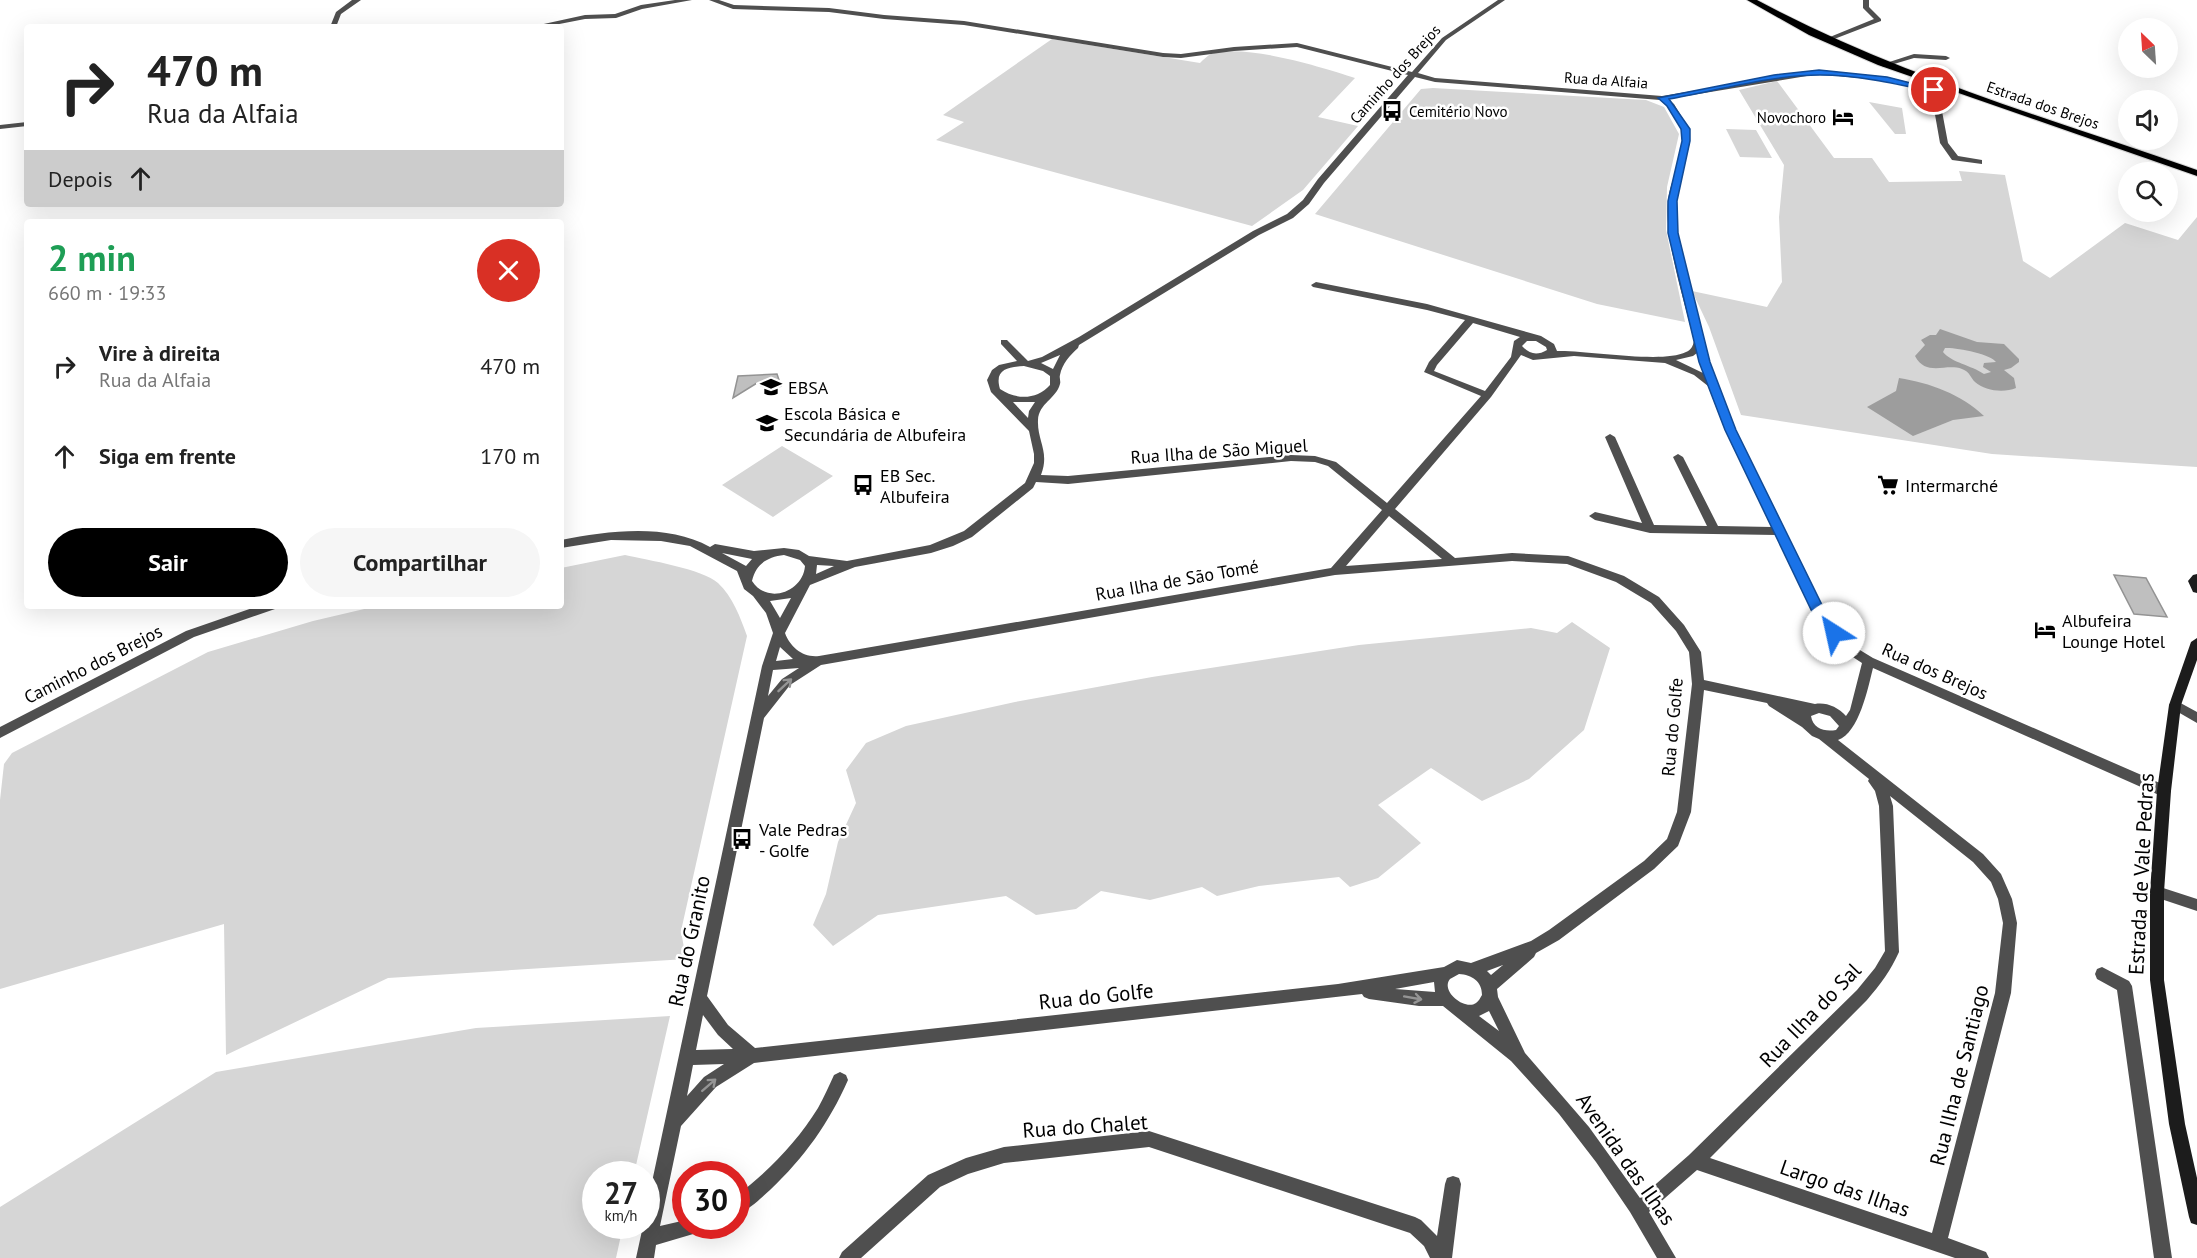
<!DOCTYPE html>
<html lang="pt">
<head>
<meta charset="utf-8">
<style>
  :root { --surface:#fff; --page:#f6f6f6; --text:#222; --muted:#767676; --accent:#000 }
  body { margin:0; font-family:"PT Sans",sans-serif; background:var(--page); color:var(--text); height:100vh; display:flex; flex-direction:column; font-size:22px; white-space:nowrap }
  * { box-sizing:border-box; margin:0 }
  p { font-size:20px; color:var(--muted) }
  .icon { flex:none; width:33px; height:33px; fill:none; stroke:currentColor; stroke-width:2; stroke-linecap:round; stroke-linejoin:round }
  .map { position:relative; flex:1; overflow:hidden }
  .side { position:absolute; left:24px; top:219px; width:540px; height:390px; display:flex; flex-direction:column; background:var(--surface); border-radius:6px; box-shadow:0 6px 24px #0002 }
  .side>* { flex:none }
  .hud { position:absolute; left:24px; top:24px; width:540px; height:183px; border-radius:6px; box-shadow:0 6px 24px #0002; background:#fff; color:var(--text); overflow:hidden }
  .needle { width:39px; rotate:335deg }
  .tools { position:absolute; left:2118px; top:18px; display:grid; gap:12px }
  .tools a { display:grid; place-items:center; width:60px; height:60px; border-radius:50%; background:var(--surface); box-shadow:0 6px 24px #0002; font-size:30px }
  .speed { position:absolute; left:582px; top:1161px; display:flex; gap:12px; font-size:30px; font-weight:700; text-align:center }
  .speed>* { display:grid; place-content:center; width:78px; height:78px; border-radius:50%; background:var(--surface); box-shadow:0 6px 24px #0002; line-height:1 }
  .speed small { font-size:15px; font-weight:400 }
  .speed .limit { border:9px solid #d22; background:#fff; color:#111 }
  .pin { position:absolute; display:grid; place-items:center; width:51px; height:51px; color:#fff; margin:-26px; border:3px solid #fff; border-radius:50%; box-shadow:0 2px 6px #0007 }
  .me { position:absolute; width:66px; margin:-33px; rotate:325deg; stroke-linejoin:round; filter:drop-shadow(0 0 4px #0008) }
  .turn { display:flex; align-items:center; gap:21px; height:126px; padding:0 24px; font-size:27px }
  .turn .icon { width:78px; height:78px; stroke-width:2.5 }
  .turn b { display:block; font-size:42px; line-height:51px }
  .then { display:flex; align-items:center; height:57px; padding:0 24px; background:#0003; gap:12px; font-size:22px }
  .round { display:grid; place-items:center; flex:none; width:63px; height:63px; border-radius:32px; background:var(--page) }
  .summary { display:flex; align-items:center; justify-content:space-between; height:102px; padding:0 24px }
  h1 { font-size:36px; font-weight:700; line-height:45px; color:#1e9e55 }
  .primary-button { display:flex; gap:12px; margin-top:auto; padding:12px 24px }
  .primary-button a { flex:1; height:69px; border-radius:36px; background:var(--accent); color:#fff; font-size:24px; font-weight:700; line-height:69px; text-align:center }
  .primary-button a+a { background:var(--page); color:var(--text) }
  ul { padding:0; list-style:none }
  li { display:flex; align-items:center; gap:18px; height:90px; padding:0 24px }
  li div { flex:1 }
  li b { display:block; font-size:22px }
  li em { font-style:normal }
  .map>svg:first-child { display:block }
  .green { fill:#d6d6d6 }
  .water { fill:#9d9d9d; fill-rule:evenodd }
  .building { fill:#bfbfbf; stroke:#939393; stroke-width:1.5 }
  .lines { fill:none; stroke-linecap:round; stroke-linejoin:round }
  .primary-casing { stroke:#dbdbdb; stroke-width:2 }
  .street { fill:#4f4f4f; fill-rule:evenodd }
  .secondary { fill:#1c1c1c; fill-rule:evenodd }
  .primary { fill:#000; fill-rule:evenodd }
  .oneway { stroke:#959595 }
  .route { fill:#1a73e8; stroke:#114b97; stroke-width:1.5 }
  .labels { text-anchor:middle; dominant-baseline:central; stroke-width:5; stroke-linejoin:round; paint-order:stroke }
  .far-street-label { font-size:15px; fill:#000; stroke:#fff }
  .far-poi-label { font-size:15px; fill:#000; stroke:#fff; text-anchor:start }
  .poi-label { font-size:18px; fill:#000; stroke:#fff; text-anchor:start }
  .street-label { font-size:18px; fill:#000; stroke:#fff }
  .near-street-label { font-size:21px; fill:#000; stroke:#fff }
</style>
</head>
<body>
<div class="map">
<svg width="2197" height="1258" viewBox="0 0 2197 1258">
  <rect width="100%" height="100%" fill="#fff"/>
  <!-- green -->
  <path class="green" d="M1052,39L1200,63C1203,60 1207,56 1211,54C1244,43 1321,67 1355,78L1318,117L1358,126L1303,190L1252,226L936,140L964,122L943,115Z
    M1777,81L1834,158H1872L1889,182L1962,181L1959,171L2005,175L2023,261L2050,278L2125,223L2178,240L2197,217V467L1992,454L1741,415L1709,327L1692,291L1767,307L1782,282L1779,217L1784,165L1739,90Z
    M1433,88L1646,100L1664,107L1679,134L1667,187L1666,230L1685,322L1597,304L1315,214L1421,89Z
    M1869,102L1902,108L1906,134H1895Z
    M1726,129L1756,130L1772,158L1740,157Z
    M782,446L833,476L773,517L722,485Z
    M625,555C647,560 703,569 718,583C733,597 740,617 747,636L681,931L686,959L388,978L226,1055L224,924L0,989V800L4,764L12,753L208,652L313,621L377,606H561V568Z
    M1572,622L1610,648L1584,730L1529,779L1482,801L1431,768L1378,805L1421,843L1378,878L1350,887L1339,877L1259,886L1217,896L1202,887L1150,900L1101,891L1076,909L1036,915L1006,896L878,915L833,946L813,925L826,894L838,842L856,803L846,770L866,743L906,726L1015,702L1152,677L1359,645L1531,628L1557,633Z
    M670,1016L634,1174H596V1226H623L616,1258H0V1207L216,1072L476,1028Z"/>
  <!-- water -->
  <path class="water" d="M1940,329L1977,342L2004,344L2019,359V362L2011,368L2004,370L2014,378L2016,388C2004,393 1985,391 1975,382C1970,377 1970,372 1962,369C1946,363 1926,377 1915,356L1925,345L1921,340L1930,335H1936ZM1945,348C1955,347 1991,354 1996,362L1984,363L1983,367L1991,372L1984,374C1971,365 1952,363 1943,352Z
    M1899,378C1930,383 1961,394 1984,416L1953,420L1913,436L1867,407L1896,391Z"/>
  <!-- building -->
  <path class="building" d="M777,374L781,386L774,390H768L757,383L733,398L738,376Z
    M2114,575L2146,578L2167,617L2134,614Z"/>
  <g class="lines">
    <defs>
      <path id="primary" d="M1747,0H1757C1896,75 2049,118 2197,170V176L1878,65L1809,35Z"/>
    </defs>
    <!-- primary casing -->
    <use href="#primary" class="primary-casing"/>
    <!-- street -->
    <path class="street" d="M352,0H361L341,14L336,27H330L336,12Z
      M675,0H692L642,9L616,18L585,19L544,27H530L585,15L615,14L641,5Z
      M709,0H719L734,5L829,8L884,15L964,21L1163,53L1181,54L1234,47L1297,43L1412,72L1442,38L1498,0H1505L1446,40L1418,73L1435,78L1662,96L1819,70L1887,77L1932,88L1936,83H1942L1943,85L1938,90L1948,143L1958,156L1982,160V164L1952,160L1940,143L1931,92L1887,81L1819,74L1668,99L1674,104L1689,129L1690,142L1676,201L1677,233L1709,362L1735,430L1828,618L1850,644L1873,658L2169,787L2171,791L2169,795L2164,796L2159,795L1873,668C1868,688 1859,733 1838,740L1983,854L2001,874L2012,899L2017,923L2011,993L1948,1238L1986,1252L1989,1258H1955L1697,1170L1649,1212L1676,1258H1657L1630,1212L1596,1162L1559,1114L1511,1061L1443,1006H1419L1369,999L1364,997L1362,994L754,1063L716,1087L681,1126L660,1226L686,1220V1226H702L700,1232L656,1245L654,1258H636L643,1226H646V1210L762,666L773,633L766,613L753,596L744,589L737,571L690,546L661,541L611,540L561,548V540C609,531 666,523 710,547L715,544L754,551L784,548L799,550L809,556L847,561L930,545L964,531L1025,483L1034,463V454L1029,431L991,392L987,380L992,370L999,365L1017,361L1001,344V340H1007L1028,361L1042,357L1079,337L1253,231L1287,214L1303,200L1318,179L1408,75L1297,47L1234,51L1181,58L1163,57L964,25L884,19L829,12L733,9ZM1415,77L1435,82L1660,100C1668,106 1678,119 1681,130C1687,150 1670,180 1668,201C1664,240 1685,302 1694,341C1693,346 1691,350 1686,352C1662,364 1588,350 1557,351L1554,344L1541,336L1427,304L1316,282L1311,285L1313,287L1427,310L1465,320L1429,362L1424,372L1481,396L1387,503L1336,462L1315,456L1291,455L1068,476L1041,475C1050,452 1037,441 1038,420C1039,403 1056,399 1060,384C1061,381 1059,378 1060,375C1062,364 1070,355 1078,348L1079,345L1259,235L1293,218L1309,204L1324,183ZM1473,323L1520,337L1514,341L1511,357L1485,391L1434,371L1437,365ZM1527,341H1536L1546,347L1547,350C1537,356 1529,354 1522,346ZM1697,353L1703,373L1676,360L1693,356ZM1060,355L1053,369L1041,363ZM1521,355L1533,360L1574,356L1665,363L1694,375L1708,386L1725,430L1772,527L1718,526L1683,457L1678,454L1673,457L1707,526L1654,525L1615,437L1610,434L1605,437L1642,523L1595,512L1589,516L1595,520L1650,533L1776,535L1819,623L1842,650L1862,663L1850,710L1846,716C1838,707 1826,702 1815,704L1704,680L1701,652L1684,625L1659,597L1624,576L1568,556L1512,553L1455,558L1395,509L1491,397ZM1024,366L1043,371L1050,376V385C1037,400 1016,400 1000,389C994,369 1008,367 1024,366ZM1013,402H1035L1029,411L1028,418ZM1291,461L1315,462L1328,466L1382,510L1331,568L819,656C803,658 790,647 785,633L810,585L855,567L931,553L953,546L972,537L1033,488L1036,482L1068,484ZM1389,516L1442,559L1346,566ZM722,553L752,559L746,566ZM784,555L800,560L805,566C803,592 767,605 752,581C756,564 767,557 784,555ZM1512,561L1567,564L1616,582L1651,603L1676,631L1689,652L1692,684L1677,812L1667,839L1644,861L1549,930L1531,941L1471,963L1457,960L1444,967L1338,984L755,1048L728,1025L707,996L764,718L790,685L821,665L1335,575ZM817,565L834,566L816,574ZM791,598L780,618L770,601ZM780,647L793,659L776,661ZM799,668L782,679L768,696L773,670ZM1704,690L1767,703L1769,706L1802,727L1812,736L1819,739L1869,779L1868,781L1875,791L1879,806L1885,951L1875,968L1857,990L1689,1155L1640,1198L1589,1127L1525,1053L1498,997L1497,989L1534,957L1536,953L1559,940L1654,869L1678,846L1691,812ZM1819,713L1830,716L1839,726L1836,730C1825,732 1813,729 1811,716ZM1890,796L1973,862L1991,882L1998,899L2003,923L1995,993L1932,1233L1710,1158L1867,1000C1880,985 1891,970 1899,952L1893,806ZM1503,965L1491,975L1487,971ZM1459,974C1472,975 1482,981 1482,995C1480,998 1479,1001 1476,1003C1465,1011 1440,991 1450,979C1453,977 1456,976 1459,974ZM1434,982L1435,992L1395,989ZM1489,1011L1499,1031L1479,1016ZM703,1015L718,1035L733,1049L696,1050ZM724,1064L704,1077L687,1096L693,1065Z
      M1863,0H1869V7L1881,19V21L1829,41H1825V39L1874,19L1863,8Z
      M1914,54L1946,56L1950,58L1946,60L1914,58L1884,67L1880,65Z
      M27,122V126L0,129V125Z
      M258,606H277L275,609L194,637L0,738V727L186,631Z
      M2175,700L2197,712V723L2171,708L2169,705L2171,702Z
      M2157,886L2197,899V911L2152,896L2150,892L2152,888Z
      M2102,967L2129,981L2132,986L2172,1258H2154L2117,990L2097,979L2095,974L2097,969Z
      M840,1072L846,1075L848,1080C829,1123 804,1158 770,1190C760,1199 749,1210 736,1215V1196C768,1172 797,1142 818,1108C824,1097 829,1086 834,1075Z
      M1149,1131L1415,1217L1421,1220L1437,1236L1445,1184L1447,1178L1453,1176L1459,1178L1461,1184L1452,1258H1430L1424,1246L1410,1233L1149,1147L1004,1163L968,1174L940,1187L861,1258H839L842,1252L928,1175L966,1158L1004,1147Z"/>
    <!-- secondary -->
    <path class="secondary" d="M2197,574V593L2193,592L2188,581L2193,575Z
      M2197,638V660L2181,705L2171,791L2164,892V980L2185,1124L2197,1178V1225L2191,1223L2189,1217L2169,1124L2150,980V892L2157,791L2169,705L2191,642Z"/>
    <!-- primary -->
    <use href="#primary" class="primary"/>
  </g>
  <!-- one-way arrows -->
  <defs><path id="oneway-shaft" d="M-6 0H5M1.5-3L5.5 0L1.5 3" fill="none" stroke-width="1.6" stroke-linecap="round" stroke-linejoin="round" transform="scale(1.5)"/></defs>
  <g class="oneway">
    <use href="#oneway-shaft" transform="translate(785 685) rotate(-43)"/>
    <use href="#oneway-shaft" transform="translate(1413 998) rotate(10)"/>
    <use href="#oneway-shaft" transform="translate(709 1085) rotate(-41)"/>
  </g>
  <!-- route -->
  <path class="route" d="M1819,70L1887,77L1938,90L1934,92C1897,84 1858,75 1820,75C1773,75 1715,91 1669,99L1690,129V141L1677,201L1678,233L1710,362L1736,430L1828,617L1841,633L1834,638L1830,637L1816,620L1725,430L1699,362L1668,233V201L1682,141L1681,129L1667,106L1658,98L1774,75Z"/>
  <!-- icons -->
  <defs>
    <symbol id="bus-bare" viewBox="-9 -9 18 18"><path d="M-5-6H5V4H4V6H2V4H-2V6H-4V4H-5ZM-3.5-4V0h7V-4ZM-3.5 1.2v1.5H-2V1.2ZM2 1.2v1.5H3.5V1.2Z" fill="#000" stroke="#fff" stroke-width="2.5" paint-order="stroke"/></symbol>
    <symbol id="hotel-bare" viewBox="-9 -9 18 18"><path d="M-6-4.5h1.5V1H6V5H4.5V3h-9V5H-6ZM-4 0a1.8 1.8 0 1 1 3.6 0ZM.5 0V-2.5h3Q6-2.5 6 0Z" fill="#000" stroke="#fff" stroke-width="2.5" paint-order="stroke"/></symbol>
    <symbol id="school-bare" viewBox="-9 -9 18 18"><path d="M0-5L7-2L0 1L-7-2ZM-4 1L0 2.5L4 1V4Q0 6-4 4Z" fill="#000" stroke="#fff" stroke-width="2.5" paint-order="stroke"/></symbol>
    <symbol id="supermarket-bare" viewBox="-9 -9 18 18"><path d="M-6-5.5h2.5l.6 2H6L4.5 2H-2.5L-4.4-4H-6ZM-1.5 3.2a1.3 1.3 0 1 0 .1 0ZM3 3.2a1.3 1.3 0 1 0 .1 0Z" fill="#000" stroke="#fff" stroke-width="2.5" paint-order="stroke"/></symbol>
  </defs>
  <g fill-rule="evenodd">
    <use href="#bus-bare" x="1377" y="96" width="30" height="30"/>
    <use href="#hotel-bare" x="1828" y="102" width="30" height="30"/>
    <use href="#school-bare" x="756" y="372" width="30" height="30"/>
    <use href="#school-bare" x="752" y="408" width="30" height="30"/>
    <use href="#bus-bare" x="848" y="470" width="30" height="30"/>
    <use href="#supermarket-bare" x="1873" y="470" width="30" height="30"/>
    <use href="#hotel-bare" x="2030" y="615" width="30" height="30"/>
    <use href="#bus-bare" x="727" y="824" width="30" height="30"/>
  </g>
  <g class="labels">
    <!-- far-street labels -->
    <g class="far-street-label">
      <text transform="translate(1395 74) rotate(-48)">Caminho dos Brejos</text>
      <text transform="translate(1606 80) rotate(4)">Rua da Alfaia</text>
      <text transform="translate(2043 105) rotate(19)">Estrada dos Brejos</text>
    </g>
    <!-- far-poi labels -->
    <g class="far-poi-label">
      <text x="1409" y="111">Cemitério Novo</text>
      <text x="1826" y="117" text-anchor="end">Novochoro</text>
    </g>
    <!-- poi labels -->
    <g class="poi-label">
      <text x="788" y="387">EBSA</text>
      <text x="784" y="413">Escola Básica e<tspan x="784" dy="21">Secundária de Albufeira</tspan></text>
      <text x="880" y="475">EB Sec.<tspan x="880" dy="21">Albufeira</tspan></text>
      <text x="1905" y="485">Intermarché</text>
      <text x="2062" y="620">Albufeira<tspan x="2062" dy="21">Lounge Hotel</tspan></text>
      <text x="759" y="829">Vale Pedras<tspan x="759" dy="21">- Golfe</tspan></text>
    </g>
    <!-- street labels -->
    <g class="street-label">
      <text transform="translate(1219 451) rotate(-4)">Rua Ilha de São Miguel</text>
      <text transform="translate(1177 580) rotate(-10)">Rua Ilha de São Tomé</text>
      <text transform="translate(93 664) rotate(-27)">Caminho dos Brejos</text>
      <text transform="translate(1935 671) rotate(24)">Rua dos Brejos</text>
      <text transform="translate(1672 727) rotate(-85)">Rua do Golfe</text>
    </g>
    <!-- near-street labels -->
    <g class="near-street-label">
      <text transform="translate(2141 874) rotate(-87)">Estrada de Vale Pedras</text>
      <text transform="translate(689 941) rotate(-78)">Rua do Granito</text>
      <text transform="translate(1096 996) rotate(-6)">Rua do Golfe</text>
      <text transform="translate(1810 1015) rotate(-46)">Rua Ilha do Sal</text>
      <text transform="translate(1959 1075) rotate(-76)">Rua Ilha de Santiago</text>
      <text transform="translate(1085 1126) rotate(-4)">Rua do Chalet</text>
      <text transform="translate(1626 1159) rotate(55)">Avenida das Ilhas</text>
      <text transform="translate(1845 1188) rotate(19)">Largo das Ilhas</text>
    </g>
  </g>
</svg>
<div class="tools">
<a><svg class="needle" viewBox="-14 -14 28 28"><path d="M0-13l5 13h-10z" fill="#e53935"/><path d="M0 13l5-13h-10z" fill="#767676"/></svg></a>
<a><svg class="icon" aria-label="sound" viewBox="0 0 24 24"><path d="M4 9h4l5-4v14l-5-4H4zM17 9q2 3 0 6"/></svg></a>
<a><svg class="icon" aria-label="search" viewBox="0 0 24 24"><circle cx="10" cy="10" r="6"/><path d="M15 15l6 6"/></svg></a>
</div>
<div class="speed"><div>27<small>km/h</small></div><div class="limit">30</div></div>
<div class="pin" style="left:1934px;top:90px;background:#d93025"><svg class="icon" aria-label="arrive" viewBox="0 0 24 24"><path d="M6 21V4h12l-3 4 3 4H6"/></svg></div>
<svg class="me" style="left:1834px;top:633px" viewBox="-20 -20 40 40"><circle r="19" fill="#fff"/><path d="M0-13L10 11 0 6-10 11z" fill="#1a73e8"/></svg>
<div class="hud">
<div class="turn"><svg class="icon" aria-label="right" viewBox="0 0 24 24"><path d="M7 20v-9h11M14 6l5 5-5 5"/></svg><div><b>470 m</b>Rua da Alfaia</div></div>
<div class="then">Depois<svg class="icon" aria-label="ahead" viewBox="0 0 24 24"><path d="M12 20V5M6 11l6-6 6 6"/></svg></div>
</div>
<section class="side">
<div class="summary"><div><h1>2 min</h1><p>660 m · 19:33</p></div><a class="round" style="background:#d93025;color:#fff"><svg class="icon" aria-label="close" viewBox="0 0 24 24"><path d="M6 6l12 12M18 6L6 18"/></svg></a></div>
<ul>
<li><svg class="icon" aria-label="right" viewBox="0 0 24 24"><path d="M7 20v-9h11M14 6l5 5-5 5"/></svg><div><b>Vire à direita</b><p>Rua da Alfaia</p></div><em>470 m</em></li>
<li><svg class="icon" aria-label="ahead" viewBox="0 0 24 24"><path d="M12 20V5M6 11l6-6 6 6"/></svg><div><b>Siga em frente</b></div><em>170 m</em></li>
</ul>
<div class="primary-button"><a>Sair</a><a>Compartilhar</a></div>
</section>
</div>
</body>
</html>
